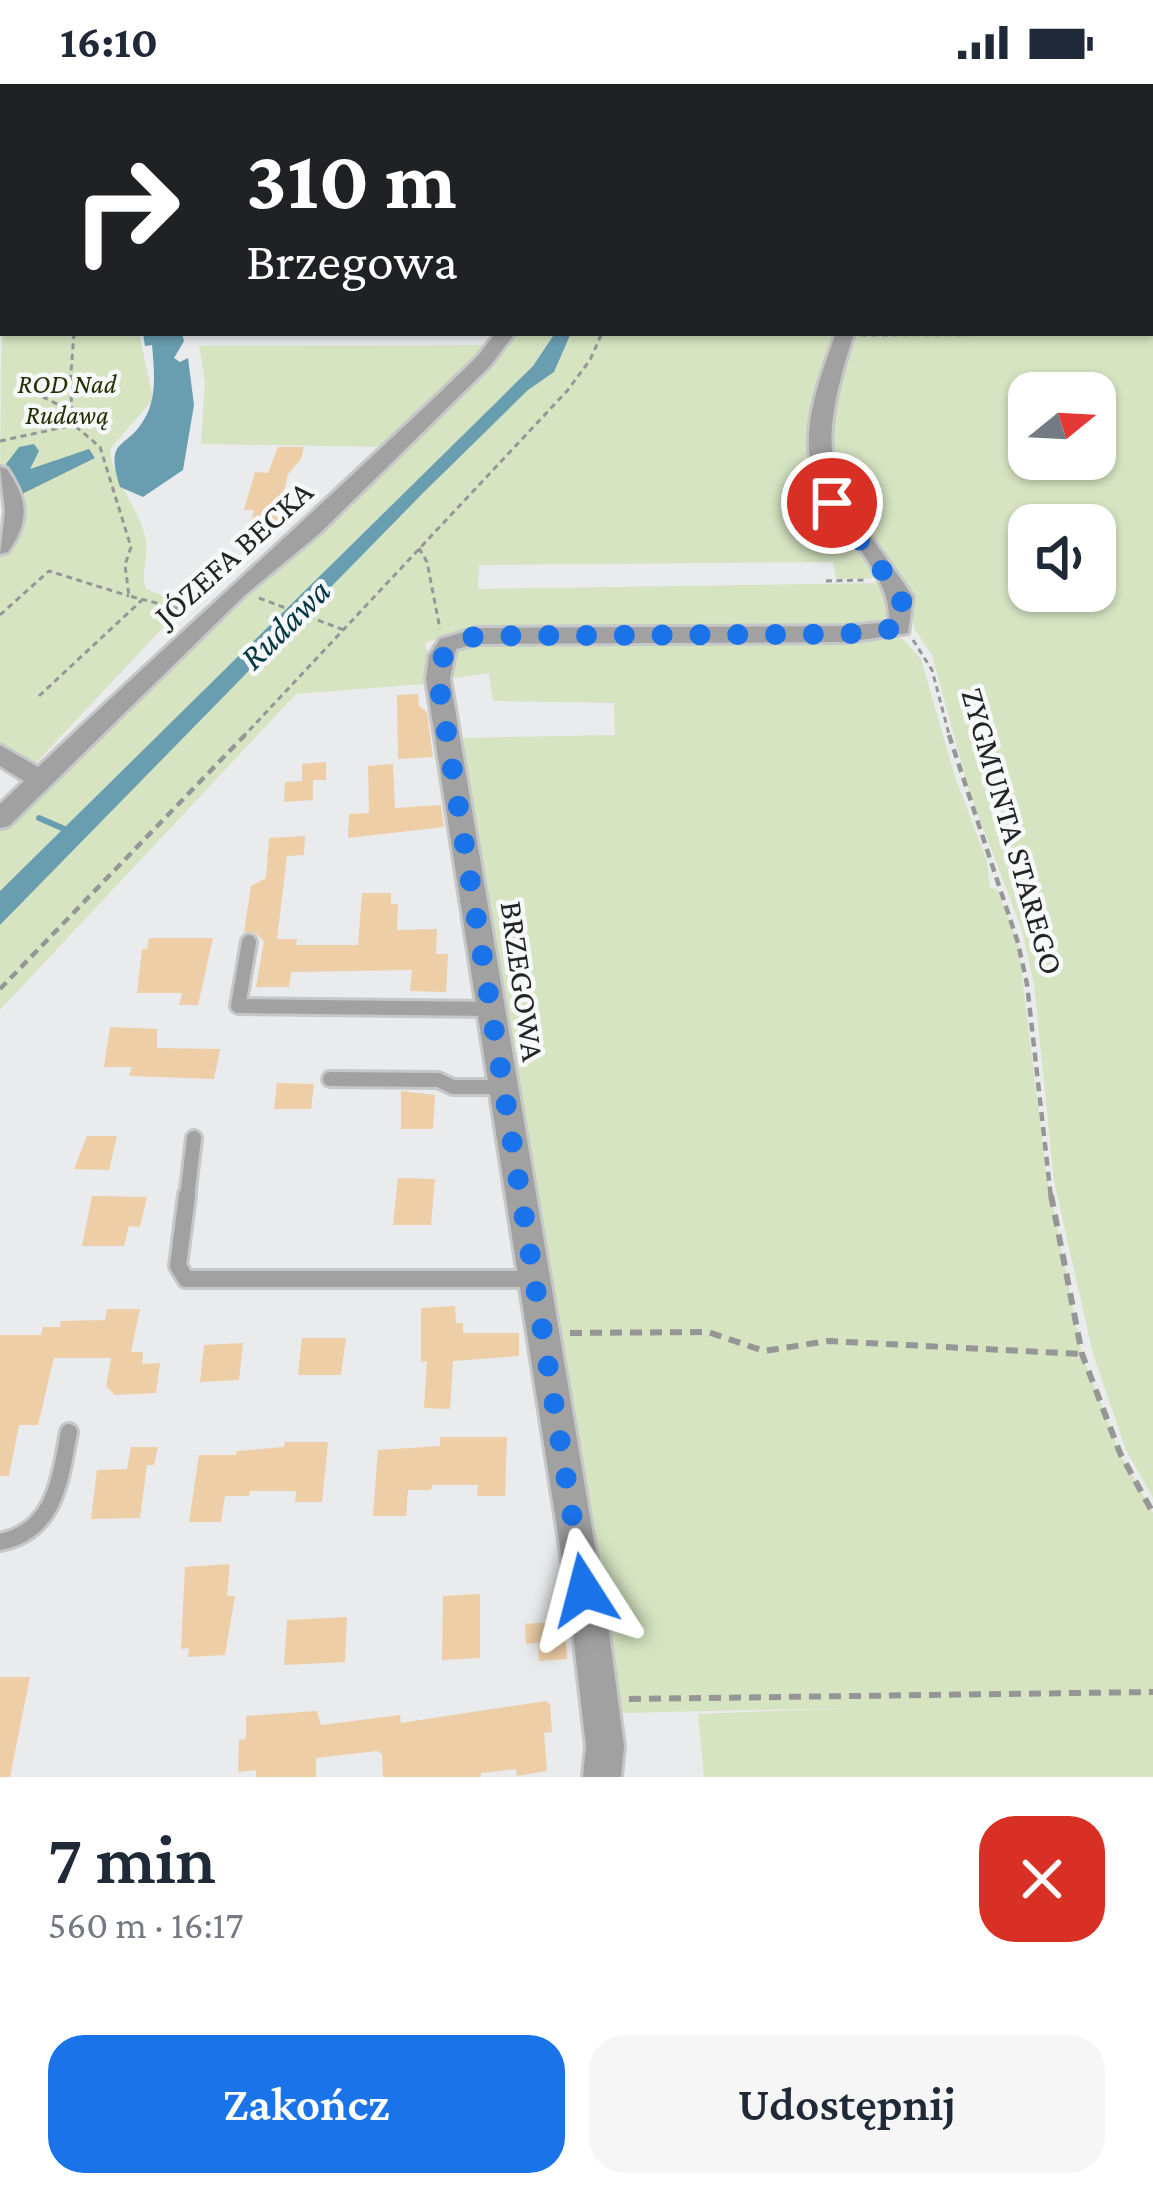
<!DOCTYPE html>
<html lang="pl">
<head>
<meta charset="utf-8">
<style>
  :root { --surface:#fff; --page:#f6f6f7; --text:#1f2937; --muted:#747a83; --accent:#1a73e8 }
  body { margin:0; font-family:"Crimson Pro",serif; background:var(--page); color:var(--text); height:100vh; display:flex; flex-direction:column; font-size:45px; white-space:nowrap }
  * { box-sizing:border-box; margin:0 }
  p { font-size:39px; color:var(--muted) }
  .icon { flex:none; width:66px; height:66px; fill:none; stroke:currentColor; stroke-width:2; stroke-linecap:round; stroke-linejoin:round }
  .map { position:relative; height:1693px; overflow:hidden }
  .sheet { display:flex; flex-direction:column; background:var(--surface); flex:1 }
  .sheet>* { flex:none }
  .hud { position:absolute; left:0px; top:0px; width:1155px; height:252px; box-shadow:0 3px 9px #0004; background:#202124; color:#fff; overflow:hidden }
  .needle { width:78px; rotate:72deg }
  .tools { position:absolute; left:1008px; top:288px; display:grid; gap:24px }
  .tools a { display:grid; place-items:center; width:108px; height:108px; border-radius:24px; background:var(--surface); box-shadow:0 3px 9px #0004; font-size:60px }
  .pin { position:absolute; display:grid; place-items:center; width:102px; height:102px; color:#fff; margin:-51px; border:6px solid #fff; border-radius:50%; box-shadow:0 3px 12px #0007 }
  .me { position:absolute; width:132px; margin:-66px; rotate:351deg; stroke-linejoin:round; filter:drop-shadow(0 0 9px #0008) }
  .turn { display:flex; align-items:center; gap:42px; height:252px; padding:0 48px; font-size:54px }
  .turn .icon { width:156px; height:156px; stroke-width:2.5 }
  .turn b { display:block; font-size:84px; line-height:102px }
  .round { display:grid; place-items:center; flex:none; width:126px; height:126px; border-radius:36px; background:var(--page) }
  .summary { display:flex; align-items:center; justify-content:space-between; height:204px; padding:0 48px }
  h1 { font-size:72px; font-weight:600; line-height:90px }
  .action { display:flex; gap:24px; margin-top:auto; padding:24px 48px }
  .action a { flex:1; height:138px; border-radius:36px; background:var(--accent); color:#fff; font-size:48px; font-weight:600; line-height:138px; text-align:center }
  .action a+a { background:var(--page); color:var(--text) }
  .status { display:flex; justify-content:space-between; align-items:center; height:84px; padding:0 60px; background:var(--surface); direction:ltr }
  .status svg { height:33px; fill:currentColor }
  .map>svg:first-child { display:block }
  .green { fill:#d6e4c2; fill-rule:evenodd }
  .water { fill:#699eb0 }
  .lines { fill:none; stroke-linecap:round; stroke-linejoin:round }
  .stream { stroke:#699eb0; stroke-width:6 }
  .building { fill:#edcea7 }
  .service-far1-casing { stroke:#c6c7c8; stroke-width:20 }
  .service-casing { stroke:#c6c7c8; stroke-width:22 }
  .minor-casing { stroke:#c6c7c8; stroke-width:6 }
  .path-far2 { stroke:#969697; stroke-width:3; stroke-dasharray:6 4.5; stroke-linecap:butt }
  .path-far1 { stroke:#969697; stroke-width:4.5; stroke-dasharray:9 6; stroke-linecap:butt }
  .path { stroke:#969697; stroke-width:6; stroke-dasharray:12 8; stroke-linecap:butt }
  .service-far1 { stroke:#a2a1a1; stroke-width:14 }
  .service { stroke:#a2a1a1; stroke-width:16 }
  .minor { fill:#a2a1a1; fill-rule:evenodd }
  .route { stroke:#1a73e8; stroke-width:21; stroke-dasharray:0 37.8 }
  .labels { text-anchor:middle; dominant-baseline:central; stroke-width:9; stroke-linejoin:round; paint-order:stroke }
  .far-park-label { font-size:27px; font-style:italic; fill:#223000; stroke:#f7f8f9 }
  .street-label { font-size:33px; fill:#242425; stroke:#f7f8f9 }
  .water-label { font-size:36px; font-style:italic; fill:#043745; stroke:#f7f8f9 }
</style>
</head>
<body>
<div class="status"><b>16:10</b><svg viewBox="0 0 49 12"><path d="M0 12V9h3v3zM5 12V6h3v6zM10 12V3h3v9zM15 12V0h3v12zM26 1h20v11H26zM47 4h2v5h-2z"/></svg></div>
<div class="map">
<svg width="1153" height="1693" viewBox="0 0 1153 1693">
  <rect width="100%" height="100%" fill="#eaebec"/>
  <!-- green -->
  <path class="green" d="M504,0H1011L502,3Z
    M1153,98V1414L1126,1366L1093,1270L1054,1097L1034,900L1022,846L969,707L932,571L914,544L911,518L831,394L830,324L854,249H1152ZM1029,309H1095V375H1029ZM1029,441H1095V507H1029Z
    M3,155V249H139L153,315L110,365C113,399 140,424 146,457C149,473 140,488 146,505L185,520L36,679L0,661V471L21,442L18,409L0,379Z
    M510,249H555L533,282L255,556L423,409L528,305L554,288L571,249H840L811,354L881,494L836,495L833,478L479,481L478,505L885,499L891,539L878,543L480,549L471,545L425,559L435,599L296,610L0,926V841L146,690L135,674L0,807V740Z
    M490,261L386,363L201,360L205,297L199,262Z
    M890,552L903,555L921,575L955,693L987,777L990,804L997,805L1018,859L1046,1087L1082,1270L1120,1369L1153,1429V1693H704L698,1630L846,1624L622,1629L599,1616L460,654L615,651L614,619L493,617L489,589L448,595L455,565L467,559Z"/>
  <!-- water -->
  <path class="water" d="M143,249H182L184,257L174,274L180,278L188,274L194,321L183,386L143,413L120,403C103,350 129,368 147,330C157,310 154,282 152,261L145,262Z
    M555,249H571L554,288L528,306L423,409L0,841V807L533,282Z
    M34,360L39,367L30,385L89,365L95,374L22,410L6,380L19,363Z"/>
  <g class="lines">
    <!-- stream -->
    <path class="stream" d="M39,734L69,747"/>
  </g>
  <!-- building -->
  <path class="building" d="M278,363H304L301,375L288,390L276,442H251L254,426H244L255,388L268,389Z
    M418,610L419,622L427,628L433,673L398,675L397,611Z
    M326,678V696H313V716L284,718L285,698L302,697V680Z
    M393,680L395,724L441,721L444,743L348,754L349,730L369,729L368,682Z
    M305,752L304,771L287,772L277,855H297L296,861H358L362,809H391V820H398L397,846L437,845L436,870H448L446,908L410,907L412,886L291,888L289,903H256L264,857L255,849L244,848L251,802L266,794L269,754Z
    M149,854H213L198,921H179L182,909H137L142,865H147Z
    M110,943L157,945V964L220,965L214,995L129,992L132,983H104Z
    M277,999L314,1000L311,1025H274Z
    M401,1007L435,1011L433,1045H401Z
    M87,1052H117L109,1086L74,1085Z
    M398,1094L435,1095L431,1141H393Z
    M92,1112L147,1113L140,1143L129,1142L124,1162H82Z
    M455,1222L456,1239H463V1249H519V1272L453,1277L450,1325L424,1324L427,1277L421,1278V1224Z
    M107,1225H140L131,1268H143L142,1280L160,1279L156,1309L115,1311L106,1302L111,1274H54L38,1341H19L9,1392H0V1251H41L43,1243H60L61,1237L105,1236Z
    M302,1254H346L341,1291H298Z
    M243,1259L239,1296L200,1298L204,1261Z
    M440,1353H507L505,1412H477L478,1401H432L431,1406H408L406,1432H373L378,1366L440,1362Z
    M285,1358H328L322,1418H295L296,1407H250L249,1412H225L221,1438H189L199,1371H236L237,1367L284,1363Z
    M131,1363H158L154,1381H147L140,1434L91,1435L97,1386L127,1385Z
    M230,1480L227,1512H235L225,1571L188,1573L189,1564L181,1565L185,1483Z
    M480,1510V1574L442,1576L443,1512Z
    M347,1533L345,1578L284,1581L287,1536Z
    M565,1537L567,1575L539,1577L538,1559L526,1560L525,1540Z
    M0,1593H30L10,1693H0Z
    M545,1617L550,1620L552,1648L544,1649L547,1687L517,1692L516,1685L481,1689V1693H383L382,1670L377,1667L316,1674V1693H256V1686L238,1688L239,1656L246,1655V1632L317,1627L321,1641L400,1631L401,1639Z"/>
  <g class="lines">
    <defs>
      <path id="service-far1" d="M249,858L238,922L490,925
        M330,995L438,996L453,1003H502
        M187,1114L194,1054"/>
      <path id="service" d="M187,1111L178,1182L186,1195H534
        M0,1458C55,1447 60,1396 69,1348"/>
      <path id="minor" d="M16,0H32L15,3Z
        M442,0H458L440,3Z
        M1007,0H1023L1005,3Z
        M3,74V94L0,95V75Z
        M496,249H515L490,282L320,449L245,511L9,742L0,744V720L24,697L0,682V661L38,683C183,545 332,413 476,274Z
        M836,249H854C808,393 835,397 913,513L908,549L847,558L477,560L456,565L450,595L608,1541L624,1662L621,1693H583L586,1662L572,1541L426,595L429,572L440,555L477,544L847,542L889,538C893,479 814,433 809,366C807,326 823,286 836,249Z
        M0,383L7,385C28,416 30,437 8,468L0,470L5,427Z"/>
    </defs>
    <!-- service-far1 casing -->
    <use href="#service-far1" class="service-far1-casing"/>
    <!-- service casing -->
    <use href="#service" class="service-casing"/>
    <!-- minor casing -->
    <use href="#minor" class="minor-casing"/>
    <!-- path-far2 -->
    <path class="path-far2" d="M74,249L70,302L74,341L100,363L131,463L125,481L129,512L187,527
      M861,251L1153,250
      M33,308L73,328
      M0,357L74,341
      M419,464L427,478L440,545
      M826,497L868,496
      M259,514L344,546
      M0,531L49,487L129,512
      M913,556L932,586L950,654
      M39,612L142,516
      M242,654L567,307L590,276L602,249"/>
    <!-- path-far1 -->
    <path class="path-far1" d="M949,651L1018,859L1027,900L1051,1114
      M0,905L245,651"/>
    <!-- path -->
    <path class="path" d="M1051,1111L1082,1270L1120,1369L1153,1429
      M570,1249L708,1248L764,1267L828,1257L1082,1270
      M629,1615L1153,1608"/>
    <!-- service-far1 -->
    <use href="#service-far1" class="service-far1"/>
    <!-- service -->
    <use href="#service" class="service"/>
    <!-- minor -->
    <use href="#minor" class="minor"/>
  </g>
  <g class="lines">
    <!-- route -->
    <path class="route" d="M584,1506L438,595C442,565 449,559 477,552L847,550L900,544L902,513L832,419"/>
  </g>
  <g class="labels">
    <!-- far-park labels -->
    <g class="far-park-label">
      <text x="67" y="300">ROD Nad<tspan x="67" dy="31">Rudawą</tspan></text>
    </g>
    <!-- street labels -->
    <g class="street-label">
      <text transform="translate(233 469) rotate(-42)">JÓZEFA BECKA</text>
      <text transform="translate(1013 747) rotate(74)">ZYGMUNTA STAREGO</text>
      <text transform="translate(523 897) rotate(82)">BRZEGOWA</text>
    </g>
    <!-- water labels -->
    <g class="water-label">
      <text transform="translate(285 540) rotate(-45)">Rudawa</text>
    </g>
  </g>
</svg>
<div class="tools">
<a><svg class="needle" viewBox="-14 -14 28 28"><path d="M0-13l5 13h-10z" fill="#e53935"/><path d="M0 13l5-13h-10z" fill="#747a83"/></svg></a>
<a><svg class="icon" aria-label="sound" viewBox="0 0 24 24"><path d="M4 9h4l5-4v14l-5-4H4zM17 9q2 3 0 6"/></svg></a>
</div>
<div class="pin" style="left:832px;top:419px;background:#d93025"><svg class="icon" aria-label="arrive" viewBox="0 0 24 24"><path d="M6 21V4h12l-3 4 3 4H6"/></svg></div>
<svg class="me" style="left:584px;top:1506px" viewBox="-20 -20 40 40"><path d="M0-17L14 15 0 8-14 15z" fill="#1a73e8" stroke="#fff" stroke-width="4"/></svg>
<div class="hud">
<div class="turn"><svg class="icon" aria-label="right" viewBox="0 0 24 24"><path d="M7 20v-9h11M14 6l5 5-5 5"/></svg><div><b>310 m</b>Brzegowa</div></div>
</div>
</div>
<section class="sheet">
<div class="summary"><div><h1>7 min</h1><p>560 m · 16:17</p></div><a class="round" style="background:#d93025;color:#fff"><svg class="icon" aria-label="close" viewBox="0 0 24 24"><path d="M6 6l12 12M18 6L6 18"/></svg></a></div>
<div class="action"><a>Zakończ</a><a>Udostępnij</a></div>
</section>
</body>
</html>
